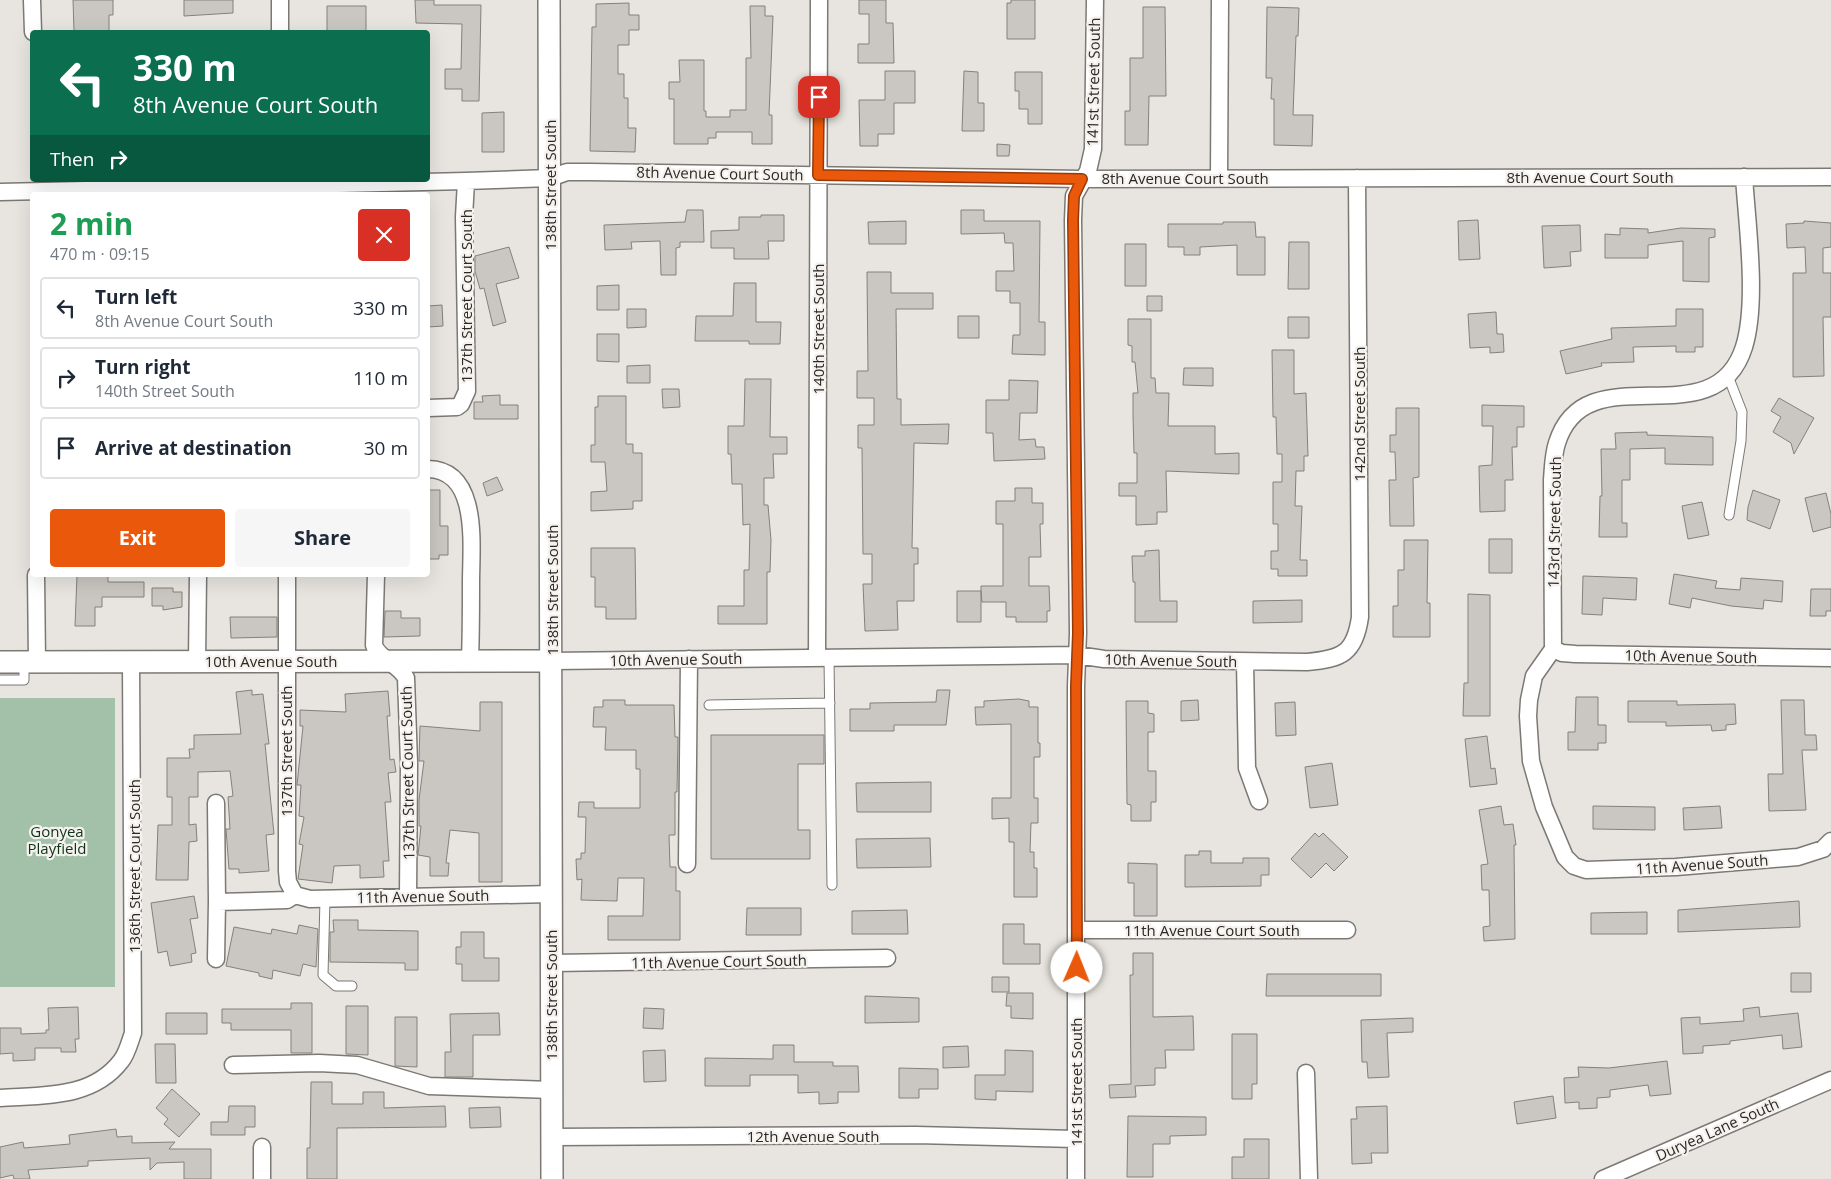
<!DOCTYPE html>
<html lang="en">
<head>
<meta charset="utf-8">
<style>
  :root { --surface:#fff; --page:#f6f6f7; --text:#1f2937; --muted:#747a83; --line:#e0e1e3; --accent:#ea580c }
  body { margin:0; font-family:"Open Sans",sans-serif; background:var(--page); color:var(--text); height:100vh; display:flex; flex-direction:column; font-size:19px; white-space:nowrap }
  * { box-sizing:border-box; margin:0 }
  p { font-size:16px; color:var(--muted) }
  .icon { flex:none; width:28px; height:28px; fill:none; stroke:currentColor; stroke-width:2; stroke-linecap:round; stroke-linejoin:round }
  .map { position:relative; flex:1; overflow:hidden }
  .sheet { position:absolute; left:30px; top:192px; width:400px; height:385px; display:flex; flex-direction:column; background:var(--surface); border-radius:5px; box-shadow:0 5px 20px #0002 }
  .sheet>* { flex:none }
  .guide { position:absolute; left:30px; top:30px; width:400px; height:152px; border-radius:5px; box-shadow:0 5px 20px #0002; background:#0b6e4f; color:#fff; overflow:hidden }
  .pin { position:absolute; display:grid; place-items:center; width:42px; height:42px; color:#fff; margin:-21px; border-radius:10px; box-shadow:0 2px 8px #0006 }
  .me { position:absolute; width:55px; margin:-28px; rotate:1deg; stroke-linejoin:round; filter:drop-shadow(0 0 4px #0008) }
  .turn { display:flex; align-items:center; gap:18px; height:105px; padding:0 20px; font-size:22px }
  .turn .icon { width:65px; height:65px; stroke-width:2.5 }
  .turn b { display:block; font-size:35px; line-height:42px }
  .then { display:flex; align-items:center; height:48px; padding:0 20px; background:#0003; gap:10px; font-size:19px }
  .round { display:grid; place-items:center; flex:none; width:52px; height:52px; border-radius:5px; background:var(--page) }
  .overview { display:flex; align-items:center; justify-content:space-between; height:85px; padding:0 20px }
  h1 { font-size:30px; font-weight:700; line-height:38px; color:#1e9e55 }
  .cta { display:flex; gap:10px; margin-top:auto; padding:10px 20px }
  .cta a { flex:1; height:58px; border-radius:5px; background:var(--accent); color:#fff; font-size:20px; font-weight:700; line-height:58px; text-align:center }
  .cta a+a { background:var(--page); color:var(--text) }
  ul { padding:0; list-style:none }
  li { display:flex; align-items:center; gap:15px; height:62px; margin:0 10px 8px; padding:0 10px; border:2px solid var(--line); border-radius:5px }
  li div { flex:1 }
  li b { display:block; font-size:19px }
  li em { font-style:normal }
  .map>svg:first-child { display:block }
  .green { fill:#a2c1a8 }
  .building { fill:#cac7c2; stroke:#84817d }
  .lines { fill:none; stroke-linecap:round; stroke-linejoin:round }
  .service-casing { stroke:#7c7975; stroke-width:11 }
  .minor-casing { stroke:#7c7975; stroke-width:19 }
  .tertiary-casing { stroke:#7c7975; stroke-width:24 }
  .service { stroke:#fff; stroke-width:9 }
  .minor { stroke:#fff; stroke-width:16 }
  .tertiary { stroke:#fff; stroke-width:21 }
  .route-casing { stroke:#983908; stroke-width:12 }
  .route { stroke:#ea580c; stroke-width:9 }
  .labels { text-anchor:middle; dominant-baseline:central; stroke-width:4.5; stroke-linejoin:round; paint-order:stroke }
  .street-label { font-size:15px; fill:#2a2927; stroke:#f5f2ed }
  .park-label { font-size:15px; fill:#0d331a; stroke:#f5f2ed }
</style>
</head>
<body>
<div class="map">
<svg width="1831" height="1179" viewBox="0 0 1831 1179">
  <rect width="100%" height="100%" fill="#e8e5e0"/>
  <!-- green -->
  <path class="green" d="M0,698H115V987H0Z"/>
  <!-- building -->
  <path class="building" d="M73,0H113V15H109V32H74Z
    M184,0H233V13L184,16Z
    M415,0H434V5H481L479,101H462V89H445V69H461L462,24L416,23Z
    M859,0H886V23H893L894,63H858V44H869V14H859Z
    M1011,0H1035V39H1007V3H1011Z
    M629,3V15H639V30H629V45H618V74H624V98H628V128H636L635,152L590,151L592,27H596V4Z
    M327,6H366V32H327Z
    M750,6H765V16H773L769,115H772V144H752V132H716V138H708V144H674V99H669V82H680L679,60H704V111H706V117H730V110H746V58H751Z
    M1143,7H1165L1166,96H1149L1148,145H1125V111H1130V58H1143Z
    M1267,7L1299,8L1298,36H1296L1293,115H1313L1312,146L1274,145V99H1271L1272,78H1266Z
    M885,71H915V103H894V134H878V146H860L859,100H885Z
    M964,71L978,72V103H984V131H962Z
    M1015,72H1042V124H1028V109H1019V91H1015Z
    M504,112V152H482V113Z
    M997,144L1010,145L1009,156H997Z
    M687,210H703L704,242H680V247L676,248V275H661L660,241L631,242L632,249L605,250L604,225L685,222Z
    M961,210H984V221H1040L1039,322H1045V355L1012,354L1013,335H1020V303H1010V291H996V271H1014L1013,243H1005L1004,233L961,234Z
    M761,215H784V241H768L769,259H734V248H711V231L739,230V217H761Z
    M1478,220L1480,259L1459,260L1458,221Z
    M906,221V244H869L868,222Z
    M1804,221L1831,223V247L1823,248V273H1831V317H1823L1824,376L1793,377V273H1806L1805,247L1787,248L1786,224L1804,223Z
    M1223,222H1255L1256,237H1265V275H1237V245L1200,247V255H1184V247H1168V224H1223Z
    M1580,225L1581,251L1570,252L1571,266L1544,268L1542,226Z
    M1620,228L1648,229V233L1681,228L1715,229V237L1709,238V282L1683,281V241L1648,245V258H1605V234L1620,235Z
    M1289,242H1309V289H1288Z
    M1125,244H1146V286H1125Z
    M509,247L519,278L496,284L506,322L493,326L484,288L480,289L475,271V256Z
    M867,272H891V293H933V309H896L897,399H901V425L949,424L948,444L914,443L912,548H918V564H914V601H897L898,630L865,631L863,584H872V554H863L862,448H858V425H874V398H857V371H868Z
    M734,283H756V322H781L780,344H749V341H695L696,316H733Z
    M619,285V310H597V286Z
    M1147,296H1162V311H1147Z
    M442,305L443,326L428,327V306Z
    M627,309H646V327L627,328Z
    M1676,309H1703V347H1695V352H1676V346L1633,347L1634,362L1601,363L1602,366L1566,374L1560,351L1612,339L1611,328L1676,326Z
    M1496,312L1497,334H1503L1504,352L1490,353V347L1470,348L1468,314Z
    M958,316H979V338H958Z
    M1288,317H1309V338H1288Z
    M1128,319H1151V378H1155L1156,393H1169L1168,426H1215V454L1239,453V474L1166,471L1167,512H1157V524L1136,525V496H1119V483H1137V453H1134L1133,416V393H1138L1135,362H1132V346L1128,345Z
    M597,334H619V362L597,361Z
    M1272,350H1294V394L1306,393L1308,456H1304V471H1296L1295,506H1302L1300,560H1307V576H1278V569H1271V551H1278V524H1273V482H1282V454H1277L1276,417H1273Z
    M650,365V383H627V366Z
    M1184,368H1213V386L1183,385Z
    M745,379H771L770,437H787V454H773L774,478H764V505H768L771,540L770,572H767V624H718V606H744V570H749L750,524L743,525L742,484H732L731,454H728V426H744Z
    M1009,380L1038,381L1037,413H1020L1019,440L1035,439L1036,447H1044L1045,459L994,461L993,433H986V400H1009Z
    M662,389H679L680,407L663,408Z
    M500,395V405H518V419H474V402H483L482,396Z
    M598,396H626V444H633V453H642V501H633V509L591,511V492L607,491L605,462H591V445H595V407H598Z
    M1779,398L1814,418L1794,454L1791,443L1773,432L1781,417L1771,411Z
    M1482,405L1524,406V427H1517V447H1512L1513,480H1505V511L1480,512L1479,466L1492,465L1493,426H1482Z
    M1396,408H1419V477L1413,478L1414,526H1390L1389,480H1396L1395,452H1390V435H1396Z
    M1647,432V435L1713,437V465L1665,464V448L1630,449V480H1622V523H1627V537H1599L1600,496H1602L1601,449H1616L1615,433Z
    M497,477L503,490L487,496L483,483Z
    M1015,488H1032V503H1043V524H1040L1041,557H1029V586H1049L1050,611H1047V622H1016V617H1006V602H982L981,591V622H957V591H981V586H1003V524H996V501H1015Z
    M428,490H440V526H448V555H439V559H428Z
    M1753,490L1780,500L1770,529L1747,520L1748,507Z
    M1826,493L1831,514V527L1813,532L1805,498Z
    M1702,502L1709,535L1688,539L1682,506Z
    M1489,539H1512V573H1489Z
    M1404,540H1428L1427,603H1430V637H1393V606H1398V570H1404Z
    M591,548H635L636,619H606V607H595V577H591Z
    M1159,550L1160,601H1177V622H1135V582H1133L1132,556H1145V551Z
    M1674,574L1717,581L1715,588L1740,590L1741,578L1783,581L1782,602L1764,600L1763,609L1731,606L1692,598L1690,608L1669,604Z
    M77,575H108V582H144V597H102V607H95V626H75Z
    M1583,576L1637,578L1636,600L1603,598L1602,615L1582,614Z
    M152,588H173V592H182V607L163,610V606H152Z
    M1811,589H1831V611H1826V616H1810Z
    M1468,594L1490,595V716H1463L1464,683H1468Z
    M1302,600V622L1253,623V601Z
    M385,611H401V618H420V636L384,637Z
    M230,617H277V637L231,638Z
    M252,690V695L263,694L269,744H265L274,834L266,835L269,871L239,873V869H229L226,829H230L228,797L233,796L230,771L198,772V797H189V825L196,824L197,841L189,842L188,880H156L158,825H172V797H167V758H190L189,749H194V735L241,734L236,692Z
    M937,690H950L946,725H894V731H850V709H870V703L936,702Z
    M388,691L390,716H387L390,760L394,759L396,772L388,773L391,802H385L389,861H383L384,877L360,878V865L334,866L332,883L298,879L303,845L299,844L304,817L299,816L301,785H297L303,726H300V710L346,712L345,694Z
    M1576,697H1598V725H1606V743H1598V750H1568V732H1575Z
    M1019,699L1029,701V707H1038V743H1040V757H1034V798H1038V823H1031L1030,852H1034V868H1037V897H1014V842H1009V818L992,819V798H1011V724L976,725L975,707H984V701Z
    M603,700H625V705H674L675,737H678L677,792H675V835H669L670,867H676V891H680V940H608V916H643L644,878H618L617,901L581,900L582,879L577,880L576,859H581V853H585L586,817H578L579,802H594V808H640V769H636V750H605L606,727H593L594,707H603Z
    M1198,700L1199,720L1181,721V701Z
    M1781,700H1804L1805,735H1816L1817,750H1802L1806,810L1769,811L1768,774H1783Z
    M1126,701H1148V713L1154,714V732H1148V771H1156V802H1151V821H1131V805L1127,804Z
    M1628,701H1677V705L1735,704L1736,724L1726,725V730L1712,731L1711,725L1666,726V722H1628Z
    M480,702H502V882H479V833L450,830L446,863H449L448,876H430V857L418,855L421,826H419V800L424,761H419L420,726L480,731Z
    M1295,702L1296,735L1276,736L1275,703Z
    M711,735H824V764H798V830H810V859H711Z
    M1487,736L1491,769L1495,768L1497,784L1470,787L1465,739Z
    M1332,763L1338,805L1310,808L1305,767Z
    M931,782V812H857L856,783Z
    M1501,806L1504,825L1513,824L1516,845H1514L1515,939L1484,941L1483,927L1490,926L1489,890H1482L1481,865L1488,864L1479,810Z
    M1593,806L1655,807V830L1593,829Z
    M1720,806L1722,828L1684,830L1683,808Z
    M1315,833L1319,837L1323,833L1348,857L1334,871L1326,863L1311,878L1291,859Z
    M930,838L931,867L857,868L856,839Z
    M1199,851H1211V863H1243V858H1269V875H1261V886L1185,887V855H1199Z
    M1128,863L1157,864V916H1134V883H1128Z
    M194,896L198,918L190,919L196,953L191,954L192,962L170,966L167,951L158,953L151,903Z
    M1799,901L1800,927L1678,932V910Z
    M747,908H801V935H746Z
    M907,910L908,934H852V911Z
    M1647,912V934H1591V913Z
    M333,920H358V930L418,931V970H405V963L330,962V932H334Z
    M1003,924H1024V944H1040V964H1003Z
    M299,925L318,929L316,967L303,964L300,976L273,970L272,979L259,976V973L226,966L234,927L271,934L272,929L297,934Z
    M461,932H484V958H499V981H462V964H456V947H461Z
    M1133,953H1153V1017L1193,1016L1194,1050H1165L1166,1068H1155V1085L1135,1086L1136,1097L1110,1098L1109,1085L1131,1084L1130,975H1133Z
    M1791,973H1811V992H1791Z
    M1267,974H1381V996H1266Z
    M992,977H1009V992H992Z
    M1007,993H1033V1019L1011,1018V1006H1006Z
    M865,996L919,998V1022L865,1023Z
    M291,1003H312V1053H291V1030H231V1023H222V1009H291Z
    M346,1006H368V1055L346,1054Z
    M78,1007L79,1039H75L76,1052H61V1048H35V1060L13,1061V1053L0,1054V1028H21V1034L46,1033V1030H49L48,1008Z
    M1759,1007L1760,1017L1798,1013L1802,1047L1783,1049L1782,1035L1730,1041V1044L1703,1046V1053L1683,1054L1681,1018L1700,1017V1024L1744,1021L1743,1009Z
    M644,1008L664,1009L663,1029L643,1028Z
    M166,1013H207V1034H166Z
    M499,1013L500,1035H473V1077H445V1052H451L450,1014Z
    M395,1017H417V1067L395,1066Z
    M1413,1018V1032L1387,1033L1389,1077L1368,1078L1367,1062H1362L1361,1020Z
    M1232,1034H1257V1084H1252V1099H1232Z
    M155,1044H175L176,1083H156Z
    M773,1045H794V1062H833V1066H858L859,1092H838V1103L819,1104V1092L798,1093V1075H750V1086H705V1058L773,1059Z
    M968,1046L969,1067L943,1068V1047Z
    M665,1050L666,1081L644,1082L643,1051Z
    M1005,1050L1033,1051V1092L996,1091V1100L975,1099V1075H1005Z
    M1667,1061L1671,1094L1650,1096L1648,1085L1610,1090V1097L1597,1098V1108L1579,1109V1102L1565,1103L1564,1078L1579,1077L1578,1067L1609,1068Z
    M899,1068L938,1069V1089H919V1098H899Z
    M311,1082H332V1104H363V1092H384V1108L445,1106L446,1127L337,1128V1179H307V1148H310Z
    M172,1089L200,1114L179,1137L164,1124L168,1119L156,1108Z
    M1553,1096L1556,1118L1517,1124L1514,1102Z
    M229,1106H255V1127H245V1135H211V1122H228Z
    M1387,1106L1388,1153H1371L1372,1163L1352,1164L1351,1119H1357L1356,1107Z
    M500,1107L501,1127L470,1128L469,1108Z
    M1128,1116L1206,1117V1135L1170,1136V1144H1153V1177H1127Z
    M116,1129L117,1137L132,1136V1143L175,1142L169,1149H211V1179H184V1162L157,1163L150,1170V1158L88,1161V1166L28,1170L30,1179H14L13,1175L0,1178V1147L23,1142L24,1148L70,1144L69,1135Z
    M1244,1139H1269V1179H1232V1157H1244Z"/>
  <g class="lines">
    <defs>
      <path id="service" d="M1728,376L1742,412L1741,441L1729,515
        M829,658L832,885
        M0,680H24V662
        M709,705L830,703
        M325,899L323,975L336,986H352"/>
      <path id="minor" d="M32,0L33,32
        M280,32V0
        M1744,177C1747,224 1758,302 1744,347C1714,442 1586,350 1557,443C1553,455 1553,468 1552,480L1553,649L1534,676L1529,700L1528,716L1531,761L1544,807L1565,857L1574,866L1586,870L1676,867L1798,857L1823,849L1831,841
        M1219,178L1220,0
        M0,192L466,181L550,178L567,172H589L1082,179L1831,177
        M428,408L457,407L461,404L467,391L464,217L466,181
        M428,469C480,470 471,546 471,582C471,608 471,634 470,659
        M36,575L37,662
        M287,575V871L288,882L295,895
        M376,575L374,645C378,659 398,663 406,678L409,763L408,896
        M1553,649L1562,653L1575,654L1831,658
        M817,658L819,0
        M197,661L198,575
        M552,661L1077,655L1104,659L1307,662C1342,659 1355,653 1360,617L1357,178
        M1245,662L1247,768L1259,801
        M216,803L217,902
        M687,864L689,659
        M295,895L310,899L551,894
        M1078,930H1347
        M216,959L217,902L287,900L295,895
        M552,963L887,958
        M233,1065L319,1063L357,1065L429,1086L551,1090
        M1306,1073L1309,1179
        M0,1098C43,1095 92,1099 121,1061C127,1054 130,1041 133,1033L131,661
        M552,1137L916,1135L1075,1139
        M262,1147V1179
        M1076,1179V686L1078,633L1073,220L1074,196L1088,171L1093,149L1095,0
        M1603,1179L1831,1080"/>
      <path id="tertiary" d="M549,0L552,1179
        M0,662L552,661"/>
    </defs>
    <!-- service casing -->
    <use href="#service" class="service-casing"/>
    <!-- minor casing -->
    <use href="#minor" class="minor-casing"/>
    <!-- tertiary casing -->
    <use href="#tertiary" class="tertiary-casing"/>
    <!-- service -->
    <use href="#service" class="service"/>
    <!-- minor -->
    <use href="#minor" class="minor"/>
    <!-- tertiary -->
    <use href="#tertiary" class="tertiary"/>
  </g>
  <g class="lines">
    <defs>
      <path id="route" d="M819,97L818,175L1082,179L1074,196L1073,220L1078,633L1076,686L1077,968"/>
    </defs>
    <!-- route casing -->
    <use href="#route" class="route-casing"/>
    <!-- route -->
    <use href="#route" class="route"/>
  </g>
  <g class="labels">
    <!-- street labels -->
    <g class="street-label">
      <text transform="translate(1093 82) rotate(-89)">141st Street South</text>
      <text transform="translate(720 173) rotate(1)">8th Avenue Court South</text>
      <text x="1590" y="177">8th Avenue Court South</text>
      <text x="1185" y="178">8th Avenue Court South</text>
      <text transform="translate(550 185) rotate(-90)">138th Street South</text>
      <text transform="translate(466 296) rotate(-90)">137th Street Court South</text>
      <text transform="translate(818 329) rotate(-90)">140th Street South</text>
      <text transform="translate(1359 414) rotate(-90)">142nd Street South</text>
      <text transform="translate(1554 522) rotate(-89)">143rd Street South</text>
      <text transform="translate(552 590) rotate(-90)">138th Street South</text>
      <text transform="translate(1691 656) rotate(1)">10th Avenue South</text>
      <text transform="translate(676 659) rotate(-1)">10th Avenue South</text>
      <text transform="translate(1171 660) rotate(1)">10th Avenue South</text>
      <text x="271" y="661">10th Avenue South</text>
      <text transform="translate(286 751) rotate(-90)">137th Street South</text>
      <text transform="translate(407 773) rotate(-91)">137th Street Court South</text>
      <text transform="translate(1702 864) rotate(-4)">11th Avenue South</text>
      <text transform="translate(134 866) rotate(-90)">136th Street Court South</text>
      <text transform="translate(423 896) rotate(-1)">11th Avenue South</text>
      <text x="1212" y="930">11th Avenue Court South</text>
      <text transform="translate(719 961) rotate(-1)">11th Avenue Court South</text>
      <text transform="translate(551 995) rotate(-90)">138th Street South</text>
      <text transform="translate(1076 1082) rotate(-90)">141st Street South</text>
      <text transform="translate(1717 1129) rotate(-24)">Duryea Lane South</text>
      <text x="813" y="1136">12th Avenue South</text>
    </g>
    <!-- park labels -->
    <g class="park-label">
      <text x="57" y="831">Gonyea<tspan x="57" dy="17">Playfield</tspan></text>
    </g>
  </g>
</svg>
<div class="pin" style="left:819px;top:97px;background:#d93025"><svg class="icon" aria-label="arrive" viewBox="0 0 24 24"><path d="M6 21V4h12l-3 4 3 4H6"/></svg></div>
<svg class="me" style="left:1077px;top:968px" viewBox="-20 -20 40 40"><circle r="19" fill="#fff"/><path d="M0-13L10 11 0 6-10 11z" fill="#ea580c"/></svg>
<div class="guide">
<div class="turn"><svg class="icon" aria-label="left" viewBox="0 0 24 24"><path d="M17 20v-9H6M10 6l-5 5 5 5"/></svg><div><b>330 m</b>8th Avenue Court South</div></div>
<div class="then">Then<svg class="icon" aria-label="right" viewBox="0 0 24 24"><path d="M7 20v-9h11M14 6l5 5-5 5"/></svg></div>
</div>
<section class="sheet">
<div class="overview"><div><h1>2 min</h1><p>470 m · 09:15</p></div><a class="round" style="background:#d93025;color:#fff"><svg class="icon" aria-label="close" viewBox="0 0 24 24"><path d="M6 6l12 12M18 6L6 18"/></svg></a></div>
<ul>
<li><svg class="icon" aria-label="left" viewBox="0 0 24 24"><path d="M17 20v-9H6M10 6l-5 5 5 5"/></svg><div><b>Turn left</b><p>8th Avenue Court South</p></div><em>330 m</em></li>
<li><svg class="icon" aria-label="right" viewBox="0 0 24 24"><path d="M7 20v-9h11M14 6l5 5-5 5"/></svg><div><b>Turn right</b><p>140th Street South</p></div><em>110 m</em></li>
<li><svg class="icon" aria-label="arrive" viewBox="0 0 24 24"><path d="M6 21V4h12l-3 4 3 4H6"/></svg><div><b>Arrive at destination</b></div><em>30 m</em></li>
</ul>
<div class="cta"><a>Exit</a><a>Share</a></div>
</section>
</div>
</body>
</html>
